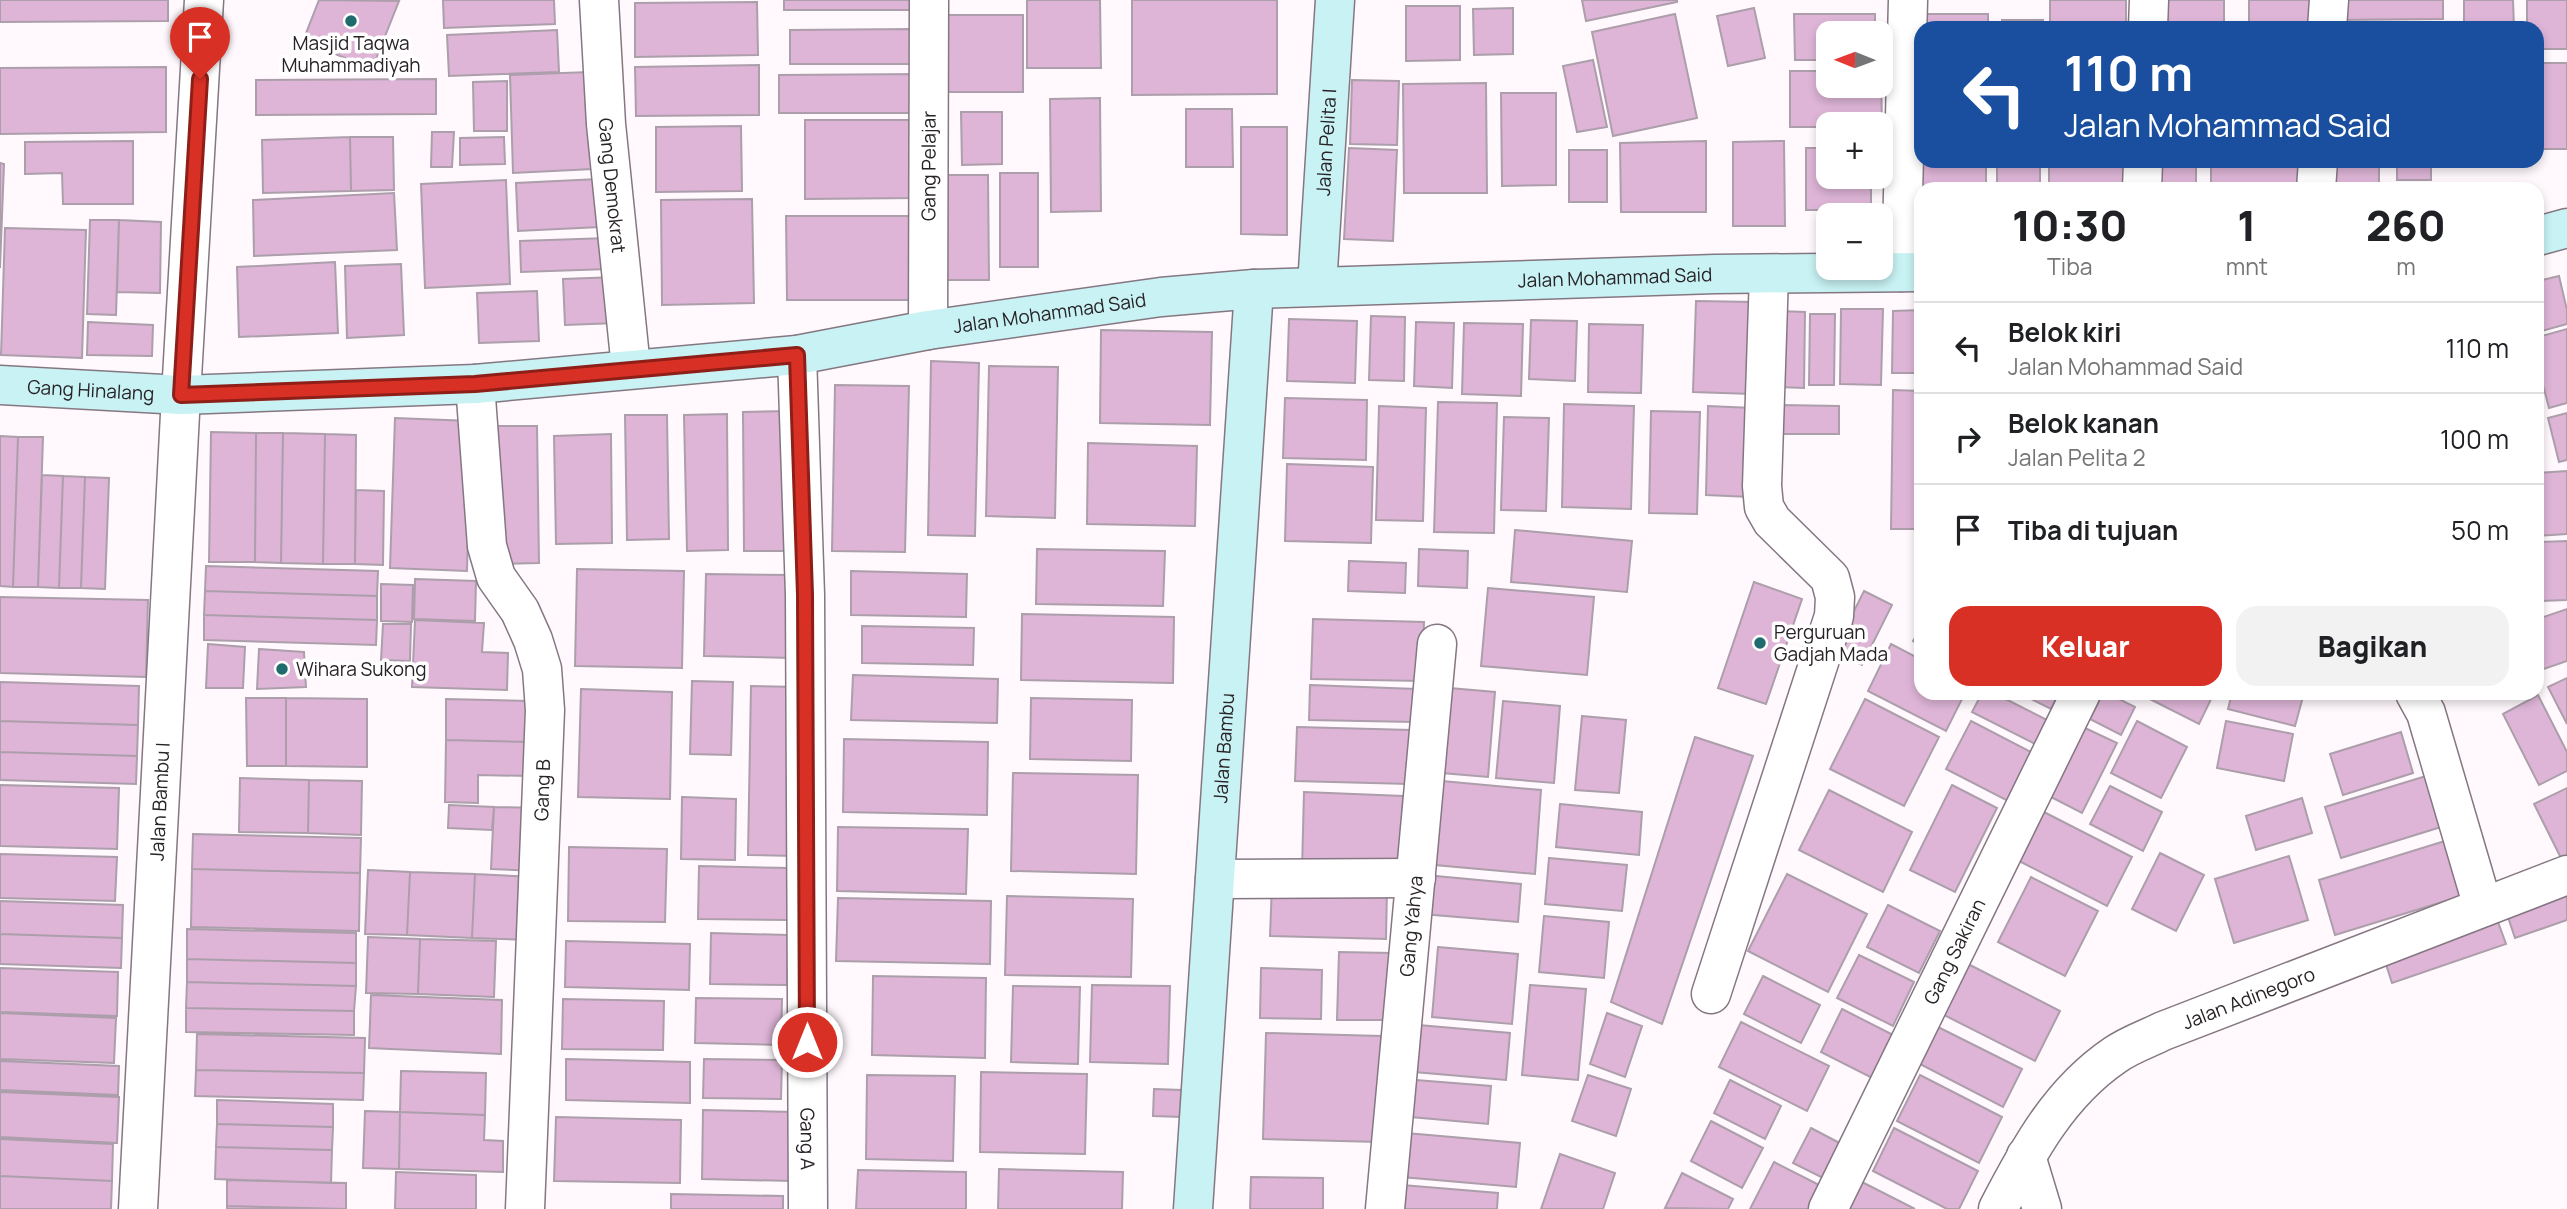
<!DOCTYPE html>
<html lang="id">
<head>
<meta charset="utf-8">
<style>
  :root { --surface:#fff; --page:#f2f2f2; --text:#202124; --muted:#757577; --line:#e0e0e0; --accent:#d93025 }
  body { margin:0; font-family:Manrope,sans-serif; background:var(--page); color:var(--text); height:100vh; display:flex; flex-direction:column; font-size:26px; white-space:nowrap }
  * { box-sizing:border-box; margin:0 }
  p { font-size:23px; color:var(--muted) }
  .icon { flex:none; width:38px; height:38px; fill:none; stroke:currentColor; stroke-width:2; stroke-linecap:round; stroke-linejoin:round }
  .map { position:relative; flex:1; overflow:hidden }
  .details { position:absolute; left:1914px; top:182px; width:630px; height:518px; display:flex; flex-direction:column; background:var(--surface); border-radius:21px; box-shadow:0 4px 10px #0003 }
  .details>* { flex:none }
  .banner { position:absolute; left:1914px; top:21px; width:630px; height:147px; border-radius:21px; box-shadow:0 4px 10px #0003; background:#1a4fa0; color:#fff; overflow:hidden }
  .needle { width:46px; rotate:271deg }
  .fabs { position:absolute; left:1816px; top:21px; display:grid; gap:14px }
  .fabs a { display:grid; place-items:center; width:77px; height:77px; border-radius:14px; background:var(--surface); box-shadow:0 4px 10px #0003; font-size:35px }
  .pin { position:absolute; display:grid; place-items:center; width:60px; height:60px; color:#fff; margin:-72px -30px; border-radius:50% 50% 50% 0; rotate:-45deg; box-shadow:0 0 7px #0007 }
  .pin .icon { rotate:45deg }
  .me { position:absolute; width:77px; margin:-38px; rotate:0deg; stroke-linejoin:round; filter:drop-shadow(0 0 5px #0008) }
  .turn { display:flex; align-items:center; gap:24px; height:147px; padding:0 35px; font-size:32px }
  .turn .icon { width:91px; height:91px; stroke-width:2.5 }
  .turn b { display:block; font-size:49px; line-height:60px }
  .eta { display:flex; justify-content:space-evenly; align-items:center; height:119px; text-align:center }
  .eta b { font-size:42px; font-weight:800; line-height:49px }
  .action { display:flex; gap:14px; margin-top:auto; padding:14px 35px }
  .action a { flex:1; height:80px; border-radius:21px; background:var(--accent); color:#fff; font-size:28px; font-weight:800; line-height:80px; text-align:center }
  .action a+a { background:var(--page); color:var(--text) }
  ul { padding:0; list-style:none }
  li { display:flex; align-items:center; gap:21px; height:91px; padding:0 35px; border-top:2px solid var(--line) }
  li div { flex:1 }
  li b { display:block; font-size:26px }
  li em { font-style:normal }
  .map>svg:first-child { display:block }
  .building { fill:#deb5d7; stroke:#ac9eaa; stroke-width:2 }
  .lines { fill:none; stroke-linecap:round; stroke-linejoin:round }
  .street-casing { stroke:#857782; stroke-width:41 }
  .secondary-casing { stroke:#857782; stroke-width:41 }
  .street { stroke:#fff; stroke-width:38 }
  .secondary { stroke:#c8f2f3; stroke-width:38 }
  .route-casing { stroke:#8d1f18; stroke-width:18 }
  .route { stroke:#d93025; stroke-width:12 }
  .poi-dot { fill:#1f6b6d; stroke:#fff; stroke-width:2.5 }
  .labels { text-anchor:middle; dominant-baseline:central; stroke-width:7; stroke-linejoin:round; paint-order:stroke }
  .poi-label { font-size:19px; fill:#282327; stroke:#fff; text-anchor:start }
  .street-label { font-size:19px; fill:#282327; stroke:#fff }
</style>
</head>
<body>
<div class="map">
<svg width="2567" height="1209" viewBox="0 0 2567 1209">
  <rect width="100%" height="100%" fill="#fff9fd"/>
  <!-- building -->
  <path class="building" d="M0,0H168V21L0,22Z
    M319,0L399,1L372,69L303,41Z
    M443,0H554L555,24L444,28Z
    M784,0H916V10H784Z
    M1027,0H1100L1101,68H1027Z
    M1132,0H1277V94L1132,95Z
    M1582,0H1677V2L1586,21Z
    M2050,0H2126V28H2050Z
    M2160,0H2224V28H2160Z
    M2249,0H2314V28H2249Z
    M2337,0H2443V19L2337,20Z
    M2464,0H2513L2514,28H2464Z
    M2527,0H2567V49H2538V28H2527Z
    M757,2L758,55L635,57V3Z
    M1406,6H1460V60L1406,61Z
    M1513,8V54L1474,55L1473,9Z
    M1754,8L1765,58L1728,66L1717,16Z
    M1675,14L1697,118L1613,136L1592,32Z
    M1794,14H1875V33H1829V60H1795Z
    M1927,14H1988V28H1927Z
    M947,15H1023V92H947Z
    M2002,20H2043V28H2002Z
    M913,29V64H790V30Z
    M557,30L559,72L449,76L447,35Z
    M1593,60L1607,127L1577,132L1563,66Z
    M2538,63H2567V149H2538Z
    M759,65V115L636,116L635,67Z
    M166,67V132L0,134V68Z
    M1790,71H1829V86H1881V71L1882,126L1881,124H1829V127H1790Z
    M589,72L593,169L513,173L510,75Z
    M922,74V113H779V75Z
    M436,79V114L256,115V80Z
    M1352,80L1399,81L1397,145L1350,144Z
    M507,81V131H474L473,82Z
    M1486,83L1487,193H1404L1403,84Z
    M1501,93H1556V185L1502,186Z
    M1100,98L1101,211L1051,212L1050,99Z
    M1186,109H1232L1233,167H1186Z
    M961,112H1002V164L962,165Z
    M805,120H917V198L805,199Z
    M741,126L742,191L656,192V127Z
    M1241,127H1287V235L1241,234Z
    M432,132H454L452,167H431Z
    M350,137L351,191L263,193L262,140Z
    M350,137H393L394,190L351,191Z
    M504,137L505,164L460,165V138Z
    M133,141V204H63L62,173L25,174V142Z
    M1706,141V212H1621L1620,143Z
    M1784,141L1785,226H1733V142Z
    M1349,148L1397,150L1393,241L1344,239Z
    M1806,148H1829V177H1871V210H1806Z
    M1569,150H1607V202H1569Z
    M1922,161H1986V189H1922Z
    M1997,161H2040V189H1997Z
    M2049,161H2126V189H2049Z
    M2145,161H2196V189H2146Z
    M2211,161H2300L2301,189H2211Z
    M2334,161H2379V189H2334Z
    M2397,161H2431V180H2397Z
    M0,163L4,164L0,268Z
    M1000,173H1038V267H1000Z
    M943,175H988L989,280H944Z
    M598,179L600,227L518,231L516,183Z
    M506,180L510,284L425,288L421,184Z
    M394,193L397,250L254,256L253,200Z
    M752,199L754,303L662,305L661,200Z
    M786,216H916V300H787Z
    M90,220H119L116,315L87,314Z
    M119,220L161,222L160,293L117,292Z
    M5,228L86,230L82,358L1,355Z
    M608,238L609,269L521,272L520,241Z
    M335,262L338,333L239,337L237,267Z
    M401,264L404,335L347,338L345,266Z
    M2559,276L2567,310V324L2538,332V281Z
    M616,277L617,323L565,325L563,279Z
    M537,291L539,341L479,343L477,293Z
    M1696,301L1754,302L1752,394L1693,392Z
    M1841,309H1883L1881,385L1840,384Z
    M1922,310V373H1892L1893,311Z
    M1776,311L1805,312L1804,388L1775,387Z
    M1810,314H1835L1834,385H1809Z
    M1371,316L1405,317L1404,381L1369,380Z
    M1289,319L1357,321L1355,383L1287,381Z
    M1531,320L1577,321L1575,381L1529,379Z
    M88,322L153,325L152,356L87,355Z
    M1416,322L1454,323L1452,388L1414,386Z
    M1464,323L1523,324L1521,396L1462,394Z
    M1589,324L1643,325L1641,393L1588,392Z
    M2567,329V403L2549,408L2538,366V337Z
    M1101,330L1212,332L1210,425L1100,423Z
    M931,361L979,363L975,536L928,535Z
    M989,366L1058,367L1055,518L986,516Z
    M835,385L909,386L905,552L832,551Z
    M1893,390L1922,391V529H1891Z
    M1285,398L1367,400L1366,460L1283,458Z
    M1438,402L1497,403L1494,533L1434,532Z
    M1564,404L1634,406L1631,509L1562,507Z
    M1782,405L1839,406V434H1781Z
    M1379,406L1426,408L1423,521L1376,520Z
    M1708,406L1752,408L1750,497L1706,495Z
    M792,411L794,551H744L743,412Z
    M1651,411L1700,412L1697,514L1649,513Z
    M2567,413V460L2559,462L2548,418Z
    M727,414L728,550L687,551L684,415Z
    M625,415H667L669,539L627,540Z
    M1504,417L1549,418L1546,511L1501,510Z
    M395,418L471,421L467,571L390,568Z
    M498,426H537L539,563L500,564Z
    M211,432L256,433L255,562H209Z
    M256,433H283L281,563L255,562Z
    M283,433L325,434L323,564L281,563Z
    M325,434L356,435L355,564H323Z
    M611,434L612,543L556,544L554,436Z
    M0,436L18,437L13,587L0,586Z
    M18,437H43L38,587H13Z
    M1088,443L1197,446L1195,526L1087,524Z
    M1287,464L1373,467L1371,543L1285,541Z
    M2567,471V534L2538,536V473Z
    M42,475L63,476L59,588L38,587Z
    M63,476L85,477L81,588H59Z
    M85,477L109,478L105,589L81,588Z
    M356,490L384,491L383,565L355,564Z
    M1515,530L1632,541L1627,592L1511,582Z
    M2567,541V600L2538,601V542Z
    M1037,549L1165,551L1163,606L1036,604Z
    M1419,549L1468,551L1467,588L1418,586Z
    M1349,561L1406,563L1405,593L1348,591Z
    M206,566L378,571L377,596L205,591Z
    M577,569L684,571L682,668L575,666Z
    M851,571L967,574L966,617L851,615Z
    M706,574L794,575L792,658L704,656Z
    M415,579L476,581L475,621L414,619Z
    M1754,582L1802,599L1766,704L1718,688Z
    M381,584L413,585L412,622L381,621Z
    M1488,588L1594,597L1587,675L1481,666Z
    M205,591L377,596V620L204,615Z
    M1864,591L1892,605L1862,665L1834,651Z
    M0,597L148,600L146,677L0,673Z
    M2567,609V661L2538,671V619Z
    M1022,614L1174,617L1173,683L1021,680Z
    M204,615L377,620L376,645L204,640Z
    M1313,619L1424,622L1422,681L1311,679Z
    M415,620L484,623L482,652L508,653L507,690L412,687Z
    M383,624H411L410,661L381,660Z
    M1922,625V646L1913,641Z
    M862,626L974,628L973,665L862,663Z
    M208,644L245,647L243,688H206Z
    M1891,644L1922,660V693H1965L1946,731L1868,691Z
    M259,649L304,652L306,687L257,689Z
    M853,675L998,679L997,723L851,720Z
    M2567,678V724L2548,687Z
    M692,681L733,682L731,755L690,754Z
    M0,682L139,686L138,725L0,721Z
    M1310,685L1416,689L1414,722L1309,720Z
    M751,686L798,687L794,856L748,855Z
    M1438,687L1495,692L1488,777L1430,772Z
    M581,689L672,692L670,799L578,797Z
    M1982,693H1994L2047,720L2035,744L1972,712Z
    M2019,693H2059L2051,709Z
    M2103,693H2107L2135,707L2121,735L2090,719Z
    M2138,693H2214L2199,724Z
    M2232,693H2304L2295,726L2228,709Z
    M2538,695L2567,752V771L2539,785L2503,714Z
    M246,698H286V766H247Z
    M286,698L367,699V767L286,766Z
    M1031,698L1132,700L1131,761L1030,759Z
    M446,699L530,701V742L446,740Z
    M1865,699L1939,737L1904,806L1830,769Z
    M1503,701L1560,706L1554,783L1496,778Z
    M1582,716L1626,720L1619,793L1575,790Z
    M0,721L138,725L137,756L0,752Z
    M1971,721L2033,753L2008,801L1946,769Z
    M2137,721L2187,747L2161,798L2111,773Z
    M2226,721L2293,734L2284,781L2217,768Z
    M1297,727L1411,730L1409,784L1295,781Z
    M2085,728L2117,743L2082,813L2051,797Z
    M2401,732L2413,773L2343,795L2330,754Z
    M1695,737L1753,756L1662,1024L1611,1002Z
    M844,739L988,742L987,815L843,812Z
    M446,740L530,742L529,776L478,775V803L445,802Z
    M0,752L137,756L136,784L0,780Z
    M1013,773L1138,775L1136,874L1011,871Z
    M2426,776L2441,827L2341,858L2325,807Z
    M240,778L309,780L308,833L239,832Z
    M309,780L362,781L361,835L308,833Z
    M1442,781L1541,790L1535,874L1435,865Z
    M0,785L119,788L117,849L0,846Z
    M1952,785L1997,808L1955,892L1910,870Z
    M2110,786L2162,812L2143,851L2090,824Z
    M2567,788V857L2562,860L2534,804Z
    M1829,790L1912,832L1883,892L1799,850Z
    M1304,792L1403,796L1401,872L1302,870Z
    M682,797L736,799L735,860L681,859Z
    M2302,798L2312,833L2256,850L2246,816Z
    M1560,804L1642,812L1639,855L1556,847Z
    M449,805L494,807L492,830L448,828Z
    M494,807L538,808L537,871L491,869Z
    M2042,811L2132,857L2107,906L2017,860Z
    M838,827L968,829L966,894L837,891Z
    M193,834L361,838L360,873L192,869Z
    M2448,840L2465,895L2335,935L2319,880Z
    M569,847L667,849L665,922L568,921Z
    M2160,853L2204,875L2176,931L2132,909Z
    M0,854L117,857L115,901L0,898Z
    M2289,856L2308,920L2234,943L2215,879Z
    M1549,858L1627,865L1622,911L1545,904Z
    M699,866L789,868L788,920L698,919Z
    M192,869L360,873L359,931L191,927Z
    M368,870L410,872L407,935L365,934Z
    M410,872L475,874L472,938L407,935Z
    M475,874L535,877L532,940L472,938Z
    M1787,874L1867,914L1828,992L1748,951Z
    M1425,875L1521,884L1518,922L1422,914Z
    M2031,877L2098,911L2065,976L1998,942Z
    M1272,884L1387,887L1386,939L1270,936Z
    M2567,890V920L2515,938L2506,911Z
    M1007,896L1133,899L1131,977L1005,975Z
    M838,898L991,901L990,964L836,961Z
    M0,901L123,905L122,938L0,934Z
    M1888,905L1940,931L1919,973L1867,947Z
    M2494,911L2506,944L2392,983L2381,949Z
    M1544,916L1609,922L1604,978L1539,972Z
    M187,929L356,933V963L187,959Z
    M711,933L788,935L787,985L710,984Z
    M0,934L122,938L121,968L0,964Z
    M368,937L420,939L418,994L366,993Z
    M420,939L496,941L494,997L418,994Z
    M566,941L690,944L689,990L565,987Z
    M1438,947L1518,954L1512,1024L1432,1017Z
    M1339,952L1392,953L1390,1020H1337Z
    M1859,955L1914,982L1893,1026L1837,998Z
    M187,959L356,963V986L187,982Z
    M1968,964L2060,1011L2035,1061L1942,1014Z
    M0,968L118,972L117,1016L0,1012Z
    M1261,968L1322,970L1321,1019L1260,1018Z
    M873,976L986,978L985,1058L872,1055Z
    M1763,976L1820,1005L1801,1043L1744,1014Z
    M187,982L356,986L354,1011L186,1008Z
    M1092,985L1170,986L1168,1064L1090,1062Z
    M1530,985L1586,989L1578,1080L1522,1075Z
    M1013,986L1080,987L1078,1064L1011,1062Z
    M371,995L502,1000L501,1054L369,1048Z
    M696,998L782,999L781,1045L695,1043Z
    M563,999L664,1001L663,1050L562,1049Z
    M186,1008L354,1011V1035L186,1032Z
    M1842,1009L1903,1040L1882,1083L1821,1052Z
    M0,1013L116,1018L114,1063L0,1059Z
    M1607,1013L1642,1026L1625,1077L1590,1064Z
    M1741,1022L1829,1066L1807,1111L1719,1067Z
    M1407,1024L1510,1033L1506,1080L1403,1071Z
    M1938,1027L2022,1069L2003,1107L1920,1064Z
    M1266,1033L1381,1036L1379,1142L1263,1139Z
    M197,1034L365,1038L364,1073L196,1070Z
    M566,1059L690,1062V1103L566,1100Z
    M704,1059L782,1060L781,1099L703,1098Z
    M0,1061L119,1066L118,1095L0,1090Z
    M196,1070L364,1073L363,1100L195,1096Z
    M401,1071L486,1073L485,1115L400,1112Z
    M981,1072L1087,1074L1085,1154L980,1152Z
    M867,1075L955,1076L953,1161L866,1159Z
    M1588,1075L1631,1089L1616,1136L1572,1121Z
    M1920,1075L2002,1117L1979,1163L1897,1121Z
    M1403,1079L1491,1086L1488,1124L1400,1116Z
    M1730,1080L1781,1106L1765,1139L1714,1113Z
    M1154,1089L1182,1090L1181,1117L1153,1116Z
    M0,1092L119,1097L117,1143L0,1137Z
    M217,1100L333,1104V1127L217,1124Z
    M703,1110L793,1112L792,1181L702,1179Z
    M365,1111L400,1112L399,1169L363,1168Z
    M400,1112L485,1115L484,1140L503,1141V1172L399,1169Z
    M556,1117L681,1120L680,1183L554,1181Z
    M1711,1121L1763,1148L1742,1188L1691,1161Z
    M217,1124L333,1127L332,1150L216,1147Z
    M1811,1128L1851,1149L1833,1183L1793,1163Z
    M1894,1128L1978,1171L1959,1209H1947L1873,1171Z
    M1406,1133L1520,1143L1516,1187L1402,1177Z
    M0,1139L113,1144L112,1181L0,1176Z
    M216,1147L332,1150L331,1183L215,1179Z
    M1560,1154L1615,1173L1603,1209H1541Z
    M1774,1162L1827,1189L1817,1209H1750Z
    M999,1169L1123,1172L1122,1209H998Z
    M858,1170L966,1172V1209H856Z
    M396,1172L476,1175V1209H395Z
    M1682,1173L1733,1199L1728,1209L1665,1208Z
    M0,1176L112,1181L111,1209H0Z
    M1251,1177L1323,1178V1209H1250Z
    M227,1180L346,1183V1209L227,1206Z
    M1858,1180L1915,1209H1844Z
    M1390,1184L1498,1193L1497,1209H1387Z
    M671,1194L783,1196V1209H671Z
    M227,1206L337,1209H227Z"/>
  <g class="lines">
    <defs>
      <g id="street">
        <path id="s1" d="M599,0L606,124L631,368"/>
        <path d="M2148,28L2149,0"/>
        <path d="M2327,28L2329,0"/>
        <path d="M2142,189L2143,161"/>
        <path d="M2316,189L2318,161"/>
        <path d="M1901,272L1908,0"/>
        <path id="s2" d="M928,330L929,0"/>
        <path id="s3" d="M797,355L805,595L808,1209"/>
        <path d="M475,384L487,546L496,577L520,611L533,640L542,669L545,710L525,1209"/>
        <path d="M2415,693L2426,713L2483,907"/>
        <path d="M1215,879L1416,878"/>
        <path d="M1711,994L1834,616L1835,597L1830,578L1772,521L1764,507L1762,486L1769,274"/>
        <path d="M2026,1156L2042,1209"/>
        <path id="s4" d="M138,1209L181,395L204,0"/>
        <path id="s5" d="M1385,1209L1437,644"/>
        <path id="s6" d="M1828,1209L2081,693"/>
        <path id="s7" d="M1998,1209C2028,1151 2059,1093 2115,1055C2129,1045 2147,1039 2163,1031L2567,875"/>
      </g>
      <g id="secondary">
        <path d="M2538,236L2567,228"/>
        <path id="s8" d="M1317,286L1335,0"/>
        <path id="s9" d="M0,385L181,395L475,384L797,355L928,330L1161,297L1254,289L1715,274L1922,272"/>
        <path id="s10" d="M1193,1209L1254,289"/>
      </g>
    </defs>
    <!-- street casing -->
    <use href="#street" class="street-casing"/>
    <!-- secondary casing -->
    <use href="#secondary" class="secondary-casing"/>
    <!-- street -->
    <use href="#street" class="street"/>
    <!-- secondary -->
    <use href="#secondary" class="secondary"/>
  </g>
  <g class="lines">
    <defs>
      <path id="route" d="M200,79L181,395L475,384L797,355L805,595L807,1042"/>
    </defs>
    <!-- route casing -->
    <use href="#route" class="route-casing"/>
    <!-- route -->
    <use href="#route" class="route"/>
  </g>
  <!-- markers -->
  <g class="poi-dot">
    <circle cx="351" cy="21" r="7"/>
    <circle cx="1760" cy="643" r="7"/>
    <circle cx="282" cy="669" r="7"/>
  </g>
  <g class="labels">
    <!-- poi labels -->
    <g class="poi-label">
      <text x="351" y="43" text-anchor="middle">Masjid Taqwa<tspan x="351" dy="22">Muhammadiyah</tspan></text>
      <text x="1774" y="632">Perguruan<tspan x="1774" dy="22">Gadjah Mada</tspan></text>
      <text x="296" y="669">Wihara Sukong</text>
    </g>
    <!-- street labels -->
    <g class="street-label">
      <text stroke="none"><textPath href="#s8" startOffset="144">Jalan Pelita I</textPath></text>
      <text stroke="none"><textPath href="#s2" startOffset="164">Gang Pelajar</textPath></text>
      <text stroke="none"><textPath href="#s1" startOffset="186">Gang Demokrat</textPath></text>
      <text stroke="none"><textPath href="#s9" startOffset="1622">Jalan Mohammad Said</textPath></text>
      <text stroke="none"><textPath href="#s9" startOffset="1055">Jalan Mohammad Said</textPath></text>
      <text stroke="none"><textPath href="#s9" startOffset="91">Gang Hinalang</textPath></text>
      <text stroke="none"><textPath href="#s10" startOffset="462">Jalan Bambu</textPath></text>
      <text transform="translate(542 790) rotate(-88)">Gang B</text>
      <text stroke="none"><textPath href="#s4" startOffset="408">Jalan Bambu I</textPath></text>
      <text stroke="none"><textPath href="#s5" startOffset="284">Gang Yahya</textPath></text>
      <text stroke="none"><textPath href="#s6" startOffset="287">Gang Sakiran</textPath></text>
      <text stroke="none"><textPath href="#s7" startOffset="341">Jalan Adinegoro</textPath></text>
      <text stroke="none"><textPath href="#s3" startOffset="784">Gang A</textPath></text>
    </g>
  </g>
</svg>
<div class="fabs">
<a><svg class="needle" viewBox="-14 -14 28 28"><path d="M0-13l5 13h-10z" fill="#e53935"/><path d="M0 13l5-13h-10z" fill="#757577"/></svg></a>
<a>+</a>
<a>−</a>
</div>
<div class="pin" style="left:200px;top:79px;background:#d93025"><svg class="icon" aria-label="arrive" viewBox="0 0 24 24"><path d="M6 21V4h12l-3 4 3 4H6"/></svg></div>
<svg class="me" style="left:807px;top:1042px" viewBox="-20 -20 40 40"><circle r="17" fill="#d93025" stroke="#fff" stroke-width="3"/><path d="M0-11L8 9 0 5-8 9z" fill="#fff"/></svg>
<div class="banner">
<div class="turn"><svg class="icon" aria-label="left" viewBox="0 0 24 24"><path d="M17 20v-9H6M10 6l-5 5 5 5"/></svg><div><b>110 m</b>Jalan Mohammad Said</div></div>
</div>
<section class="details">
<div class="eta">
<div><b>10:30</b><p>Tiba</p></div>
<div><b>1</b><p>mnt</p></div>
<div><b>260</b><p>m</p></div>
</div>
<ul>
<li><svg class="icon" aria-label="left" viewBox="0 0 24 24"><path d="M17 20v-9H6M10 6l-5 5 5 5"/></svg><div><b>Belok kiri</b><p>Jalan Mohammad Said</p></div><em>110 m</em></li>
<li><svg class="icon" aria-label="right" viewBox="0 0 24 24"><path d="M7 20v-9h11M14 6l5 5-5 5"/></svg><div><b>Belok kanan</b><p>Jalan Pelita 2</p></div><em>100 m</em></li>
<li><svg class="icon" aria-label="arrive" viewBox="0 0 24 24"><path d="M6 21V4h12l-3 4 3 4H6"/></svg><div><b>Tiba di tujuan</b></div><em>50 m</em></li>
</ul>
<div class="action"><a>Keluar</a><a>Bagikan</a></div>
</section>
</div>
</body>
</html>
